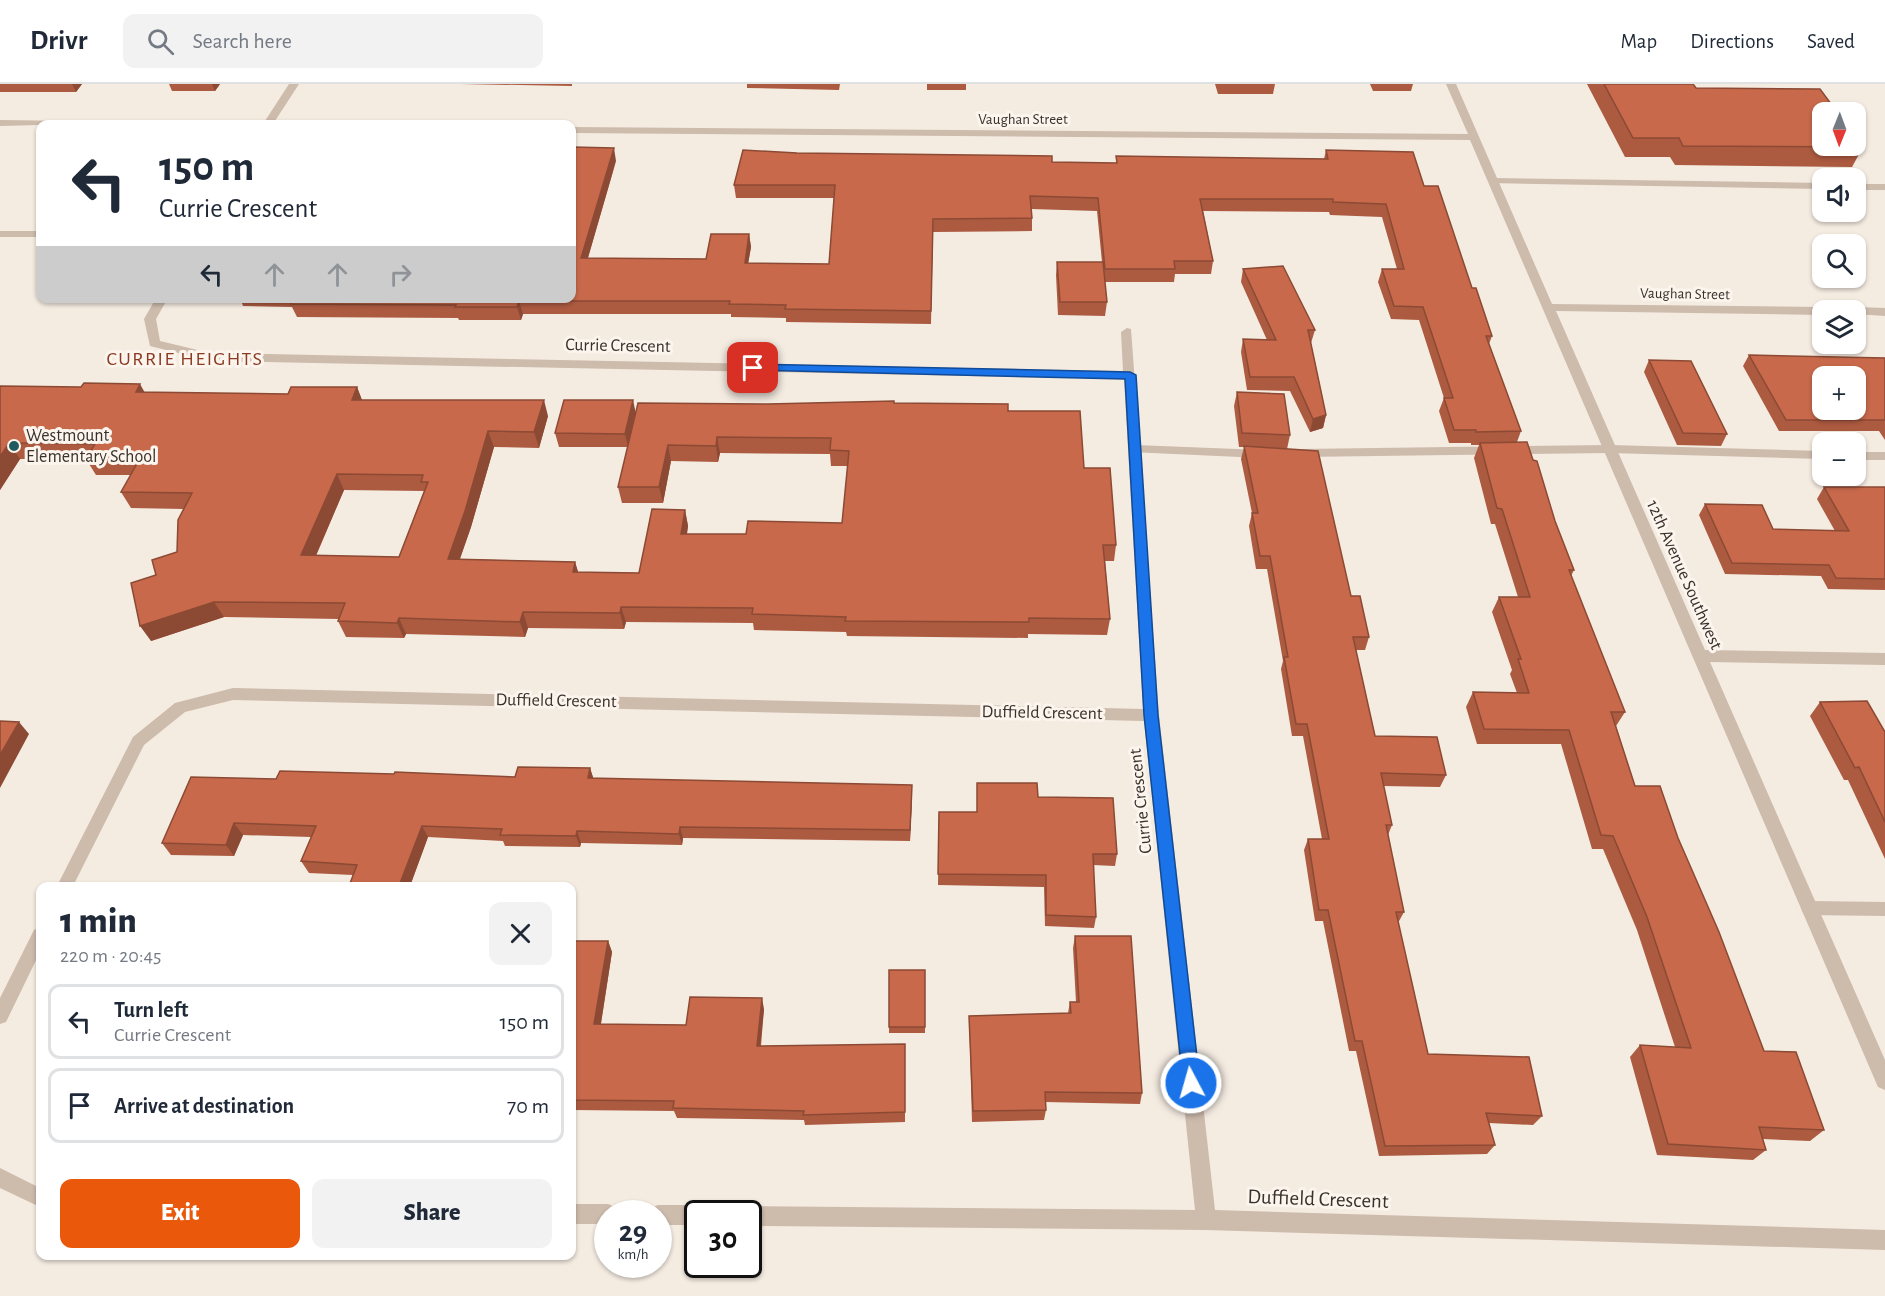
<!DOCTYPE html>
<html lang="en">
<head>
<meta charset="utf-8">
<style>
  :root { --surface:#fff; --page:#f2f2f3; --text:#1f2937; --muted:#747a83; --line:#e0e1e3; --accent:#ea580c }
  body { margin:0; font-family:"Alegreya Sans",sans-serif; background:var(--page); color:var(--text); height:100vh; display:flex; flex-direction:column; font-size:22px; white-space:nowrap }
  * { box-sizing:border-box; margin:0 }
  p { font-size:20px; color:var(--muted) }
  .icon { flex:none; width:33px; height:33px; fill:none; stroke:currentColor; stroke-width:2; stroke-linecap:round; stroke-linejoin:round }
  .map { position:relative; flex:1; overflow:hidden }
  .sheet { position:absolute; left:36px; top:798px; width:540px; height:378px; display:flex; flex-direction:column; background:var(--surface); border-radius:12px; box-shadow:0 2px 4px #0004 }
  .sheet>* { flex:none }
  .banner { position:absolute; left:36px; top:36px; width:540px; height:183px; border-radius:12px; box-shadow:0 2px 4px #0004; background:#fff; color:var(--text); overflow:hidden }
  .needle { width:39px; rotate:181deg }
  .fabs { position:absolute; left:1812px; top:18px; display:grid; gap:12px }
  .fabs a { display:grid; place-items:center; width:54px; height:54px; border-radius:12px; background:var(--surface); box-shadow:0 2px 4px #0004; font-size:30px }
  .speed { position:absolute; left:594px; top:1116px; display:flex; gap:12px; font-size:30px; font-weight:700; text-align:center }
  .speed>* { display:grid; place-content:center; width:78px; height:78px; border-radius:50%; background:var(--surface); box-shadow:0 2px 4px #0004; line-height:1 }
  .speed small { font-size:15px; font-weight:400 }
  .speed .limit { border:3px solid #111; border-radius:9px; background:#fff; color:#111 }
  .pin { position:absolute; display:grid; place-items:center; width:51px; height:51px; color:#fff; margin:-26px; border-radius:12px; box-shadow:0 3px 9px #0006 }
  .me { position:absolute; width:66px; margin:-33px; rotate:354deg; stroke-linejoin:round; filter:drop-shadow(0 0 4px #0008) }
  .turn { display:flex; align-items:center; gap:21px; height:126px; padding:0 24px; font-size:27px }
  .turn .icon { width:78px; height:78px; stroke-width:2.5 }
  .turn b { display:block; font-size:42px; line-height:51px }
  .lanes { display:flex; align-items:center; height:57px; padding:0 24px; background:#0003; justify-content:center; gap:30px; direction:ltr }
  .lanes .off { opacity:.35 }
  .round { display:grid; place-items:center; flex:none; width:63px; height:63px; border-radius:12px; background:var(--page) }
  .summary { display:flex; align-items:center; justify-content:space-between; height:102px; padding:0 24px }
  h1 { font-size:36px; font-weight:800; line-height:45px }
  .button { display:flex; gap:12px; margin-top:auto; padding:12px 24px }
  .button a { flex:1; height:69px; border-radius:12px; background:var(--accent); color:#fff; font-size:24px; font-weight:800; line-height:69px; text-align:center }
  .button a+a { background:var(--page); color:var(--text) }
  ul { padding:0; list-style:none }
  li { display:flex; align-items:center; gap:18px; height:75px; margin:0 12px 9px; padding:0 12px; border:3px solid var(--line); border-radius:12px }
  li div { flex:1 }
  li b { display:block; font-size:22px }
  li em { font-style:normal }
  header { display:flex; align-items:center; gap:36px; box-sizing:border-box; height:84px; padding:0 30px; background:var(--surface); border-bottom:2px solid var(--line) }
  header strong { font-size:28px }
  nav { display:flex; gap:33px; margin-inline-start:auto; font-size:21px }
  .search { width:420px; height:54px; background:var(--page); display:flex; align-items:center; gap:15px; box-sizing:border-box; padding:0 21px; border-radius:12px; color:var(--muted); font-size:22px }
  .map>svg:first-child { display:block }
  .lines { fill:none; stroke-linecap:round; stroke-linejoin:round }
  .service { fill:#cdbbac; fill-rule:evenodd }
  .minor { fill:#cdbbac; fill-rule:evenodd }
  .wall { fill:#ac5a40; fill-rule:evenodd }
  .shaded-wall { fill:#8c4a34 }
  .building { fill:#c8694b; stroke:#8c4a34; stroke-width:1.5; fill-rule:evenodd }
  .route { fill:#1a73e8; stroke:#114b97; stroke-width:1.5 }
  .poi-dot { fill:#1f5a5e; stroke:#fbf5ee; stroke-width:2 }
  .labels { text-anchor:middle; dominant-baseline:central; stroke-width:6; stroke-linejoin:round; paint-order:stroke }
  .far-street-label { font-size:15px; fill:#3b302b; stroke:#fbf5ee }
  .street-label { font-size:18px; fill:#3b302b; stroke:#fbf5ee }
  .poi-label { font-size:18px; fill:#3b302b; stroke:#fbf5ee; text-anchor:start }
  .neighbourhood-label { font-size:20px; letter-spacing:1.5px; fill:#8c3b22; stroke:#fbf5ee }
  .near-street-label { font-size:21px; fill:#3b302b; stroke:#fbf5ee }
</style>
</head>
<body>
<header>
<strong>Drivr</strong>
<div class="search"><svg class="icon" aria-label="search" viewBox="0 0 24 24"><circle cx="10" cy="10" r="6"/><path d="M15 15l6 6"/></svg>Search here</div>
<nav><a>Map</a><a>Directions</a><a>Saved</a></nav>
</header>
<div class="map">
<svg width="1885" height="1212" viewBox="0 0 1885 1212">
  <rect width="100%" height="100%" fill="#f4ebe1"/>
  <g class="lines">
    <!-- service -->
    <path class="service" d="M1493,94L1822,99V105L1489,99V95Z
      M1856,100H1885V106H1856Z
      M0,147H40V153H0Z
      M1135,361L1262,366L1268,370L1262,374L1130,368L1129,365Z
      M1610,361L1822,367V375L1610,369L1301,373L1295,369L1301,365Z
      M1856,368H1885V376H1856Z
      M1809,817L1885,818V832L1809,831L1803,829L1801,824L1803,819Z"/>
    <!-- minor -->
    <path class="minor" d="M289,0H299L273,40H263Z
      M1446,0H1456L1552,220L1822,223L1828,226H1822V231L1556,227L1705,566L1885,569V581L1710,578L1885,976V1006L1878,1003L1470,56L572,49V43L1468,50Z
      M0,36L73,37L78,40L0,42Z
      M156,214H168L156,235L160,257L210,269L1123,287L1121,248L1127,244L1131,245L1159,631L1215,1126L1885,1146V1166L1206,1146L748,1142V1130H739L741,1125L748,1122L1195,1126L1144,637L233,616L185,628L144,661L73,802H57L133,653L175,619L233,604L1143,625L1124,295L210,277L150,262L144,235Z
      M1856,223L1885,224V232L1856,230V226H1850Z
      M40,843V868L6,938L0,940V914L34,846Z
      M0,1084L40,1104V1123L0,1104Z
      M572,1120H608L615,1123L618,1130H608V1140H572Z
      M658,1121H698L705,1124L707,1130H698V1141H658V1130H649L651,1124Z"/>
  </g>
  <!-- wall -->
  <path class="wall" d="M0,0H82L76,8H0Z
    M169,0H220L215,7H172Z
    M461,0H572V2Z
    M747,0H840L839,6L747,4Z
    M927,0H966V6H927Z
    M1215,0H1275L1273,10H1218Z
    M1370,0H1413L1411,7H1373Z
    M1587,0H1693L1696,4L1863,63L1852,83L1675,81L1670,73H1625Z
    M1326,66L1424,102L1472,204L1492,252L1489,260L1521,347L1517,358L1555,437L1574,486L1571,492L1625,628L1616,642L1635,702L1678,754L1764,967L1824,1046L1810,1057L1763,1055L1766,1066L1753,1076L1657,1071L1630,973L1640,961L1675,963L1637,846L1603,765H1592L1561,660H1477L1466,623L1473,608L1517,609L1510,590L1512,586L1492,528L1499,513H1518L1495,440H1491L1474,374L1479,361H1471V359H1449L1439,327L1444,314L1419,236L1391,235L1378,198L1382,185H1397L1382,133L1330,131L1329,128L1203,127L1213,177L1211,190H1175L1174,198H1105L1107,218L1105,232L1058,231L1056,191L1057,178H1102L1097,127L1031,125L1032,134V147L933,148L931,240L786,238V234L731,233V230H523L521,236H459L458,234L297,233L292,223L243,222L240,214H572L616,77L588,174L706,175L749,150L751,163L748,179L829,180L834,114H736L734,101L797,69L1052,78L1116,79V72L1324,75Z
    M1243,185L1315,246L1311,259L1326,331L1323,344L1310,348L1290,307L1247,306L1241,268L1243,255L1267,256L1241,198Z
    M1749,271L1885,274V356L1879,347H1779L1743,282Z
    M1649,276L1727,350L1721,362L1677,361L1644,288Z
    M0,302L145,308L288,310L357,303L362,316L548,332L539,364L494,363L471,443L460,475L575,478L578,488L639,489L685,426L688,442L687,450H746L842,439L848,382H831L830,370L720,369L718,378L671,377L663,419H622L618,403L628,363H559L555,349L636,329L768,320L894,319L1008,327L1084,384L1116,461L1114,477H1105L1110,535L1107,551L1028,550V554L847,552L846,548L754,546L753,539L626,538L624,545L528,544L525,553L406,550L404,554L346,553L338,537L339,535L224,533L151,557L156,491L177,468L184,425L131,424L121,408L131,391H96L86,375H20L0,406ZM344,406L424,407L399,473L316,472Z
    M1237,308L1290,351L1287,365L1369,553L1365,566H1356L1375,652L1446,691L1440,703L1383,702L1392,741L1388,751L1404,828L1398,839L1428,970L1542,1032L1533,1041L1489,1039L1495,1061L1487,1070L1379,1072L1356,967H1349L1323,837H1315L1304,766L1308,755H1322L1303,652H1292L1281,585L1283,577L1267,485H1256L1249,442L1252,429L1241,375L1244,363H1239L1234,322Z
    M1824,403H1885V506L1828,505L1821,492L1725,490L1699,431L1705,420L1773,445L1835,447L1817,415Z
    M1820,618L1885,648V775L1848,696H1844L1810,632Z
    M590,684L593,694L912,713L910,757L683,754L682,761L581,759L580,763L505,762L503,757L428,753L410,802H349L353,791L309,789L301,777L311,753L243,751L234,772L171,771L162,759L276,695L394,690L515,693Z
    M1038,713L1117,770L1115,782L1093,781L1096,833L1094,844L1045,842L1044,803L938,801L939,728H977Z
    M1075,852L1142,1009L1140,1020L1045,1018L1046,1026L1044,1036L972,1038L969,932L1068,929L1070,918H1076L1073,864Z
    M572,857H608L612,868L601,940L686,941L764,925L761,962L905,960V1038L805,1041L804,1036L677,1034L674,1027L572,1026Z
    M925,886V949H889V943Z"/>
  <!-- shaded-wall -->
  <path class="shaded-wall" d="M72,0H82L76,8Z
    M212,0H220L215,7Z
    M614,64L616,77L584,187L581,174Z
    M749,150L751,163L746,192L745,179Z
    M519,217L523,230L521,236L517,223Z
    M140,300L149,316L136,308Z
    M357,303L363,319L352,316Z
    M544,316L548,332L539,364L534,348Z
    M633,316L636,330L628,363L625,350Z
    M1326,331L1323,344L1310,348L1313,335Z
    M488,347L494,363L471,443L454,491L448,475Z
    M717,353L720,369L718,378L716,362Z
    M9,359L20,375L0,406V373Z
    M668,361L671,377L663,419L659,403Z
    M337,390L344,406L309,487L301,471Z
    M685,426L688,442L684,466L681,450Z
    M575,478L580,494L573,488Z
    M214,518L224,533L151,557L140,542Z
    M621,523L626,538L624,545L620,529Z
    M523,528L528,544L525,553L520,538Z
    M399,534L406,550L404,554L397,539Z
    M19,638L29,650L0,704V671Z
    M590,684L594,696L588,694Z
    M912,701V713L910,757V746Z
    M234,739L243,751L234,772L226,761Z
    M422,742L428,753L410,802H399Z
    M680,743L683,754L682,761L679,750Z
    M577,747L581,759L580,763L576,752Z
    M608,857L612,868L599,951L594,940Z
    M762,914L764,925L759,972L757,962Z"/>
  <!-- building -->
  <path class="building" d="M1604,0H1693L1696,4L1820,5L1837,28H1822V62H1856V54L1863,63L1683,62L1679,54H1633Z
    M572,63L614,64L581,174L706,175L711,150H749L745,179L829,180L835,101H734L743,66L797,69L1052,72V78L1117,79L1116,72L1328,75L1326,66L1413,68L1424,102H1438L1472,204H1476L1492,252H1486L1521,347L1476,348V346H1454L1444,314H1453L1423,223L1394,222L1382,185H1404L1386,120H1383L1333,118V115H1200L1213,177H1174L1175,185H1105L1098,114L1030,112L1032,134L933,135L931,227L785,225L786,221L729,220L730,217H519L517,223H455L456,221L291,220L294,214H572Z
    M1057,178H1103L1107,218H1060Z
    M1283,182L1315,246H1308L1326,331L1313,335L1294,293H1250L1243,255L1276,256L1243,185Z
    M1749,271L1885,274V336H1786ZM1822,292H1856V326H1822Z
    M1649,276L1691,277L1727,350L1683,349Z
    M84,299L140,300L136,308L288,310L291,303H357L352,316H544L534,348L488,347L465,427L448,475L575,478L573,488L639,489L652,425L685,426L681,450H746L748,437L842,439L849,367L830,366L831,354L717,353L716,362L668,361L659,403H618L638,319L768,320L894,317V319L1008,320V327H1080L1084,384H1110L1116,461H1103L1110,535L1029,534V538L845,537L846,533L752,530L753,524L621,523L620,529L523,528L520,538L399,534L397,539L338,537L345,519L214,518L140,542L131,499L156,491L152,476L177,468L178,436L192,409L121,408L139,376L86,375L95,360L9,359L0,373V302L81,303ZM337,390L423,391L421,398H428L399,473L301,471Z
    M1237,308L1284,310L1290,351L1242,349Z
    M564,316H633L625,350L555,349Z
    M1527,358L1533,376L1537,377L1555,437L1574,486H1569L1625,628H1611L1635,702H1660L1678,754L1719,848L1764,967L1796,968L1824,1046L1759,1043L1766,1066L1668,1060L1640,961L1691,964L1647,833L1613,752L1601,751L1569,646L1484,645L1473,608L1529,609L1518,575H1521L1499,513H1530L1502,425L1497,424L1480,359Z
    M1244,362L1318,367L1351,512H1360L1369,553H1353L1375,652L1437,653L1446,691L1381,689L1392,741H1386L1404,828H1396L1428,970L1529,973L1542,1032L1486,1029L1495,1061L1385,1062L1362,957H1355L1328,826H1319L1308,755H1329L1307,640H1296L1284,573H1288L1270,472H1260L1252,429H1258Z
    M1824,403H1885V495L1836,494L1829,481L1732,479L1705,420L1762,421L1773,445L1849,447Z
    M1867,617L1885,648V738L1859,683L1855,684L1820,618Z
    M0,637L19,638L0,671Z
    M518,683L590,684L588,694L912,701L910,746L680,743L679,750L577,747L576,752L500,751L502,745L422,742L399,802H349L357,781L301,777L316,742L234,739L226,761L162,759L191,693L276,695L280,687L394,690L395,688L515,693Z
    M977,699H1037L1038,713L1113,714L1117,770H1093L1096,833L1046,831V791L938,790L939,728H977Z
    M1075,852H1131L1142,1009L1045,1008L1046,1026L973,1027L969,932L1071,929L1070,918H1079Z
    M572,857H608L594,940L686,941L690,913L762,914L757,962L905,960V1028L803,1031L804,1027L673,1024L674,1017L572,1016Z
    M889,886H925V943H889Z"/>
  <!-- route -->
  <path class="route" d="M753,280L1130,288L1136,291L1158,631L1200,999L1197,1004L1191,1007L1185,1004L1183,999L1144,631L1125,295L749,286V281Z"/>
  <!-- markers -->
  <circle class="poi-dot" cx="14" cy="362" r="6"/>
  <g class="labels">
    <!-- far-street labels -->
    <g class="far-street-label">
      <text x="1023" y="35">Vaughan Street</text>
      <text transform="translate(1685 210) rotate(1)">Vaughan Street</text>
    </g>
    <!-- street labels -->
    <g class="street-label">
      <text transform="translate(618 262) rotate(1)">Currie Crescent</text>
      <text transform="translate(1684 491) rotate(66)">12th Avenue Southwest</text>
      <text transform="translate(556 617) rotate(1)">Duffield Crescent</text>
      <text transform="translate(1042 629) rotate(1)">Duffield Crescent</text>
      <text transform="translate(1141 717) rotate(-96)">Currie Crescent</text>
    </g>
    <!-- poi labels -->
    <g class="poi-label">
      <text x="26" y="352">Westmount<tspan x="26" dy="21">Elementary School</tspan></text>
    </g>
    <!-- neighbourhood labels -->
    <g class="neighbourhood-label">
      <text x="185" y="275">CURRIE HEIGHTS</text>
    </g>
    <!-- near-street labels -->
    <g class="near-street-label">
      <text transform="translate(1318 1115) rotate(2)">Duffield Crescent</text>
    </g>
  </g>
</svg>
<div class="fabs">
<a><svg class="needle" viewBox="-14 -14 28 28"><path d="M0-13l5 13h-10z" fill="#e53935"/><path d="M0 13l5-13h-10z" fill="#747a83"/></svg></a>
<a><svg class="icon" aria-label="sound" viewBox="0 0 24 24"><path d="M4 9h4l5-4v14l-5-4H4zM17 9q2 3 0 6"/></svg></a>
<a><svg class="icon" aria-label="search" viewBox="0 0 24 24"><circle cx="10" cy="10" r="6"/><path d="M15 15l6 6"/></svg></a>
<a><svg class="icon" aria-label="layers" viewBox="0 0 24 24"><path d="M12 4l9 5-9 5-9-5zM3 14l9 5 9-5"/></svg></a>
<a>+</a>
<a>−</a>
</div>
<div class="speed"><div>29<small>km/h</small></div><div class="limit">30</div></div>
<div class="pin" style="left:753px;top:284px;background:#d93025"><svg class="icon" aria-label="arrive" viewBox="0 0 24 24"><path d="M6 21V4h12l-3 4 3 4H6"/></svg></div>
<svg class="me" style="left:1191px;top:999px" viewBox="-20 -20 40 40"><circle r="17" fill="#1a73e8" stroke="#fff" stroke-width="3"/><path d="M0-11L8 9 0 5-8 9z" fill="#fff"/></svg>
<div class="banner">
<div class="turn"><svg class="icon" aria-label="left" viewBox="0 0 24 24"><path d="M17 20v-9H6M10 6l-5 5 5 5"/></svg><div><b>150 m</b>Currie Crescent</div></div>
<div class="lanes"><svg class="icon" aria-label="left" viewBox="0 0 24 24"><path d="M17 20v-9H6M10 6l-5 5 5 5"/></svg><svg class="icon off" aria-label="ahead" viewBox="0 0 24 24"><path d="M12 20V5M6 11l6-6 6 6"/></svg><svg class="icon off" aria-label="ahead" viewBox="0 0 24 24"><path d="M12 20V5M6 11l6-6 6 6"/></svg><svg class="icon off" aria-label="right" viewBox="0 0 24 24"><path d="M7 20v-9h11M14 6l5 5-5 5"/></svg></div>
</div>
<section class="sheet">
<div class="summary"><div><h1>1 min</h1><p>220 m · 20:45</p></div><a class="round"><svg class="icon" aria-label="close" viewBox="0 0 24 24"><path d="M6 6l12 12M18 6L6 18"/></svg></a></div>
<ul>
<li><svg class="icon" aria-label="left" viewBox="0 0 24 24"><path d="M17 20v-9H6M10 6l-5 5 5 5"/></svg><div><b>Turn left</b><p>Currie Crescent</p></div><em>150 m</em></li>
<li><svg class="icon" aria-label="arrive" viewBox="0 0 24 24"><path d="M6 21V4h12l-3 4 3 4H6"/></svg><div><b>Arrive at destination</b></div><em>70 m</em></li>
</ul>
<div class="button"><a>Exit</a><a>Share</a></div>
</section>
</div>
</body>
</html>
